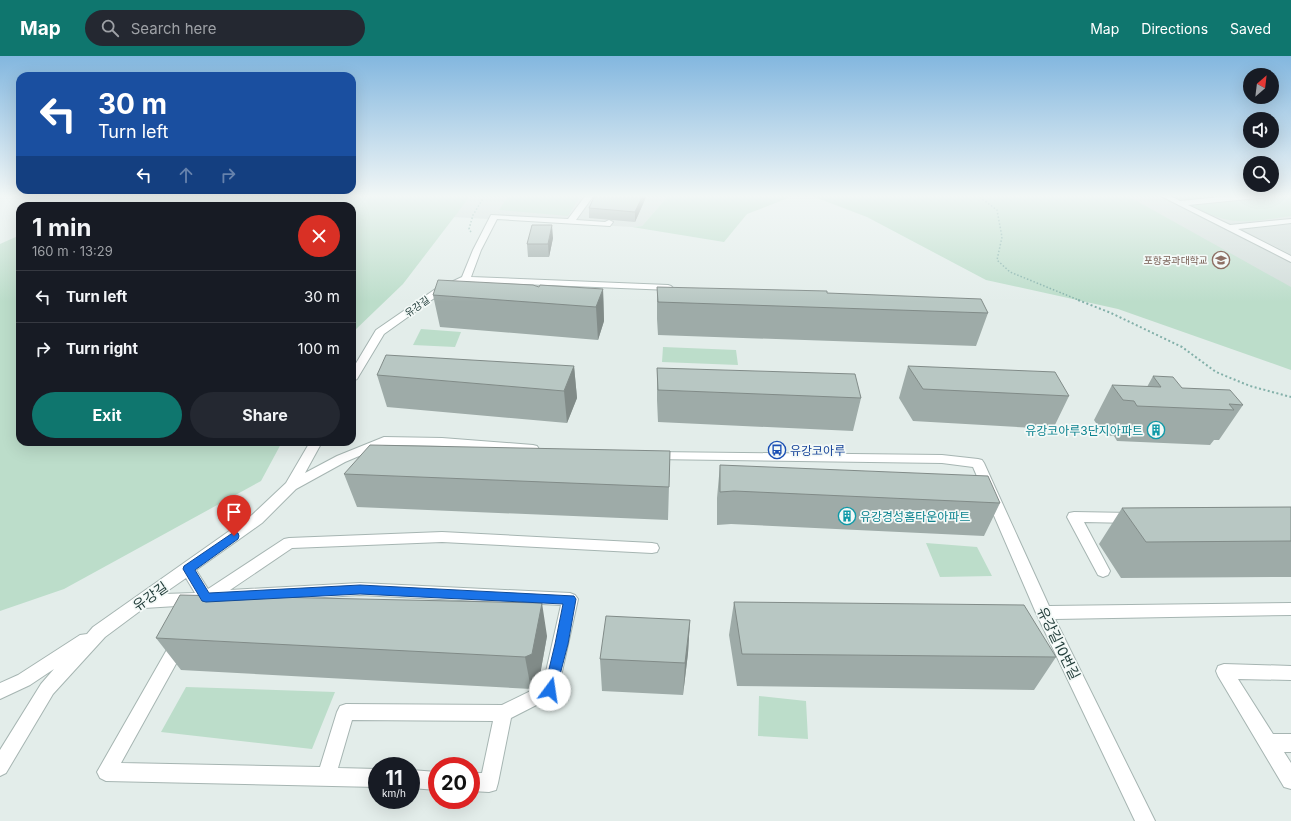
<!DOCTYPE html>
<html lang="en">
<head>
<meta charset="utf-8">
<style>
  :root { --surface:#171b24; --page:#242831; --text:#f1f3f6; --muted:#9ea1a6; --line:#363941; --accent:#0f766e }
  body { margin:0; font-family:Inter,"Noto Sans KR",sans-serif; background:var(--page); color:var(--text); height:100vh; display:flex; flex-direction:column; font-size:15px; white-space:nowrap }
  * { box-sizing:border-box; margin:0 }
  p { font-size:13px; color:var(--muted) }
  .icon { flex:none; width:22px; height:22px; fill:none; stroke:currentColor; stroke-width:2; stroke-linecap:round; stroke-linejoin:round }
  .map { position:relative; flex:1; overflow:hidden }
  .details { position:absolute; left:16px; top:146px; width:340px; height:244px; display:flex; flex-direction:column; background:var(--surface); border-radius:12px; box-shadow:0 4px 16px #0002 }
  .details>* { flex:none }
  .top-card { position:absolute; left:16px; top:16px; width:340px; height:122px; border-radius:12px; box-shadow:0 4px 16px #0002; background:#1a4fa0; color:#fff; overflow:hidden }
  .needle { width:26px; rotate:28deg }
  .controls { position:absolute; left:1243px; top:12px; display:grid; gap:8px }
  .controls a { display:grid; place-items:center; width:36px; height:36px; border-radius:50%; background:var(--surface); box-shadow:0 4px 16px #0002; font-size:20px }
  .speed { position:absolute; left:368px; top:701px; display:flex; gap:8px; font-size:20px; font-weight:700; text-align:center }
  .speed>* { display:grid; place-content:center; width:52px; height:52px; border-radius:50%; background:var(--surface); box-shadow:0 4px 16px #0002; line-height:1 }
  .speed small { font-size:10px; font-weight:400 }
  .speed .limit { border:6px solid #d22; background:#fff; color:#111 }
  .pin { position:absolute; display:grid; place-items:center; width:34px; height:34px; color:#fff; margin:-41px -17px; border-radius:50% 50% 50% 0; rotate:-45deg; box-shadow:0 0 4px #0007 }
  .pin .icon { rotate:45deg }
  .me { position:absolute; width:44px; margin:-22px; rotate:14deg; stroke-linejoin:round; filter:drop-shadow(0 0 3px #0008) }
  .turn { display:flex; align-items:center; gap:14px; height:84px; padding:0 16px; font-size:18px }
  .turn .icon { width:52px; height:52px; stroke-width:2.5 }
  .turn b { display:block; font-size:28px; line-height:34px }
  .lanes { display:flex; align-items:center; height:38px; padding:0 16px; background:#0003; justify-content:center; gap:20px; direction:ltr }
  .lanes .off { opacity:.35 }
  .round { display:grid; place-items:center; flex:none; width:42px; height:42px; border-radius:21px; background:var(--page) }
  .headline { display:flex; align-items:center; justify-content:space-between; height:68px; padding:0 16px }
  h1 { font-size:24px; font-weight:700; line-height:30px }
  .action { display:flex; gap:8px; margin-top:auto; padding:8px 16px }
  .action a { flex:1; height:46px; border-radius:24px; background:var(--accent); color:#fff; font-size:16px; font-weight:700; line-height:46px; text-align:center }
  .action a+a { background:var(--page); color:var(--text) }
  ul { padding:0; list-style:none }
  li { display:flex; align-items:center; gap:12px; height:52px; padding:0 16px; border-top:1px solid var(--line) }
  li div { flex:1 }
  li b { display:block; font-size:15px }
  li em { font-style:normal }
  header { display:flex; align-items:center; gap:24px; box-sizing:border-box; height:56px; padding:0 20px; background:var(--accent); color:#fff }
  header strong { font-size:19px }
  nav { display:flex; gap:22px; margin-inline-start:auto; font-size:14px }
  .search { width:280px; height:36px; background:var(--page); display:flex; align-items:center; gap:10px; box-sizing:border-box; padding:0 14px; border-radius:22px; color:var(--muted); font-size:15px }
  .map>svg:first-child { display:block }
  .built { fill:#d1dcd9 }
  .green { fill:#bcddca }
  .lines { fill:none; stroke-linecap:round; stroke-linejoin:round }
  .minor-casing { stroke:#a6b5b2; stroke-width:2 }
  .path-far1 { stroke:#83b0a9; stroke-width:1.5; stroke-dasharray:1.5 2; stroke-linecap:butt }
  .path { stroke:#83b0a9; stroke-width:2; stroke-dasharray:2 2.5; stroke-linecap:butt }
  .minor { fill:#fff; fill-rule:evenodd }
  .wall { fill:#9eaba8 }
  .shaded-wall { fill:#818b88 }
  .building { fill:#b8c7c3; stroke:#818b88 }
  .route { fill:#1a73e8; stroke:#114b97 }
  .labels { text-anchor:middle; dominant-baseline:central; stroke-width:3.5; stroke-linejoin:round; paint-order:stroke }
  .far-education-label { font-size:10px; fill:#785e54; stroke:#f3f9f7; text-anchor:end }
  .far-street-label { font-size:10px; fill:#233e3b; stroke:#f3f9f7 }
  .culture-label { font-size:12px; fill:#0d838f; stroke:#f3f9f7; text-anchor:end }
  .transit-label { font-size:12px; fill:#164399; stroke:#f3f9f7; text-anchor:start }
  .near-street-label { font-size:14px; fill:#233e3b; stroke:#f3f9f7 }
</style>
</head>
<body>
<header>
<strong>Map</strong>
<div class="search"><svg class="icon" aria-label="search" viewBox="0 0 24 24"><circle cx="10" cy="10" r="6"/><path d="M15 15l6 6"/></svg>Search here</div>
<nav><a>Map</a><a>Directions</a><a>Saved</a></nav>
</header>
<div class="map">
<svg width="1291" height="765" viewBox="0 0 1291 765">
  <rect width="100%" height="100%" fill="#e3edea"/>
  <!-- built -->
  <path class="built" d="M471,139H669L642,170L632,171L453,161Z
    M1012,139H1291V268Z"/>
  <!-- green -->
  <path class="green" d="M119,139H471L403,228L352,277V150H88Z
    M509,139H581L568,160L499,154Z
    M669,139H796L747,158L724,186L632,171L642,170Z
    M809,139H1123L1135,144L1291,231V314L1118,253L986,224L867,161Z
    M1172,139H1291V160C1274,162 1255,167 1238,165C1214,164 1193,150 1172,139Z
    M20,179V386H282L261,425L64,533L0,555V188Z
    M421,273L461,276L455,291L413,289Z
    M663,291L736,294L738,309L662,306Z
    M926,487L977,491L992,520L940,521Z
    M186,631L335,636L312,693L161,676Z
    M759,640L806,645L808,683L758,680Z"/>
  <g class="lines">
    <defs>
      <path id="minor" d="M586,139H594L576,164L605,166L609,164L613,166L610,170L497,163L481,194L471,221L668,229L671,230L673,232L671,234L467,226L440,238L384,278L357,323L352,326V314L376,274L434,234L462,221L473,194L491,159L568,163Z
        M1159,139H1169L1180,145L1241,139H1272L1268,141L1188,149L1230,169L1291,163V167L1238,173L1291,200V206Z
        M384,381L442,382L533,389L537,390L539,393L537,396L533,397L442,390L385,389L345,406L296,433L262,467L196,514L208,533L284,483L289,482L442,476L652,487L657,488L659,492L657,496L652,497L442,486L292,492L230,534L360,527L570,537L575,539L578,543L558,634L556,639L511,662L498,727L496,734L489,736L471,735V717H482L493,665L352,664L338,712L377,713V731L106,725L100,722L97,716L173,583L179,581L185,583L187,588L121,707L320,711L337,656L340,650L346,648L502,649L543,629L561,549L360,539L217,547L212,546C206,552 205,559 195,555L192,551L193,549L144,552L105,581L53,638L6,717L0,720V694L41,628L54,613L30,629L0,643V627L18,619L80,579L87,578L93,571L252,459L286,427L310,386H322L305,417L337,400ZM186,522L195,537L163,538Z
        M655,396L942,399L978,403L982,404L984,407L1049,550L1291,547V559L1055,563L1155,765H1135L1036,557L973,411L942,407L651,403L649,400L651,397Z
        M1074,456L1132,457L1137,458L1139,462L1137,466L1132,467L1084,466L1110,515L1108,519L1103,521L1098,519L1067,461L1069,457Z
        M1224,608L1291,610V624L1238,623L1273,678H1291V696H1284L1291,707V733L1284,731L1218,620L1216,615L1218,610Z
        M411,714L437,716V734L411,732Z"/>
    </defs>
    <!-- minor casing -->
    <use href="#minor" class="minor-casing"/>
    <!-- path-far1 -->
    <path class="path-far1" d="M977,139L997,154L1002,181L997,204L1010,216L1081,245
      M471,176L469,173L473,159L485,139"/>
    <!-- path -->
    <path class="path" d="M1078,244L1111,257L1182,291L1216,316L1250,330L1291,341"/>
    <!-- minor -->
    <use href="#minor" class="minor"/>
  </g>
  <!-- wall -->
  <path class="wall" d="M595,139H647L635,166L589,162V152Z
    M553,182L549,201H528L527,188Z
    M539,231L603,233L604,265L598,284L440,271L433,239Z
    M657,231L827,237L988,257L976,290L658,279L657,263Z
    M574,310L577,342L567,367L387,351L377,319Z
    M908,310L1069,340L1053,373L913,365L899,342Z
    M657,312L861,342L853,375L658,366L657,344Z
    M1153,320L1182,332L1243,349L1219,384H1214L1210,389L1117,385L1114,380L1104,379L1094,364L1112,329L1147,331Z
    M670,395L668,464L357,451L344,418Z
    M720,409L1000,447L984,480L731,468L717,469V442Z
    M1291,451V521L1121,522L1099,488L1122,452Z
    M734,546L1056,601L1034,634L737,630L729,579Z
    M690,564L688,597L683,639L602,635L600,603Z
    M547,580L538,630L531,633L181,614L156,582Z"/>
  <!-- shaded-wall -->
  <path class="shaded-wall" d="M643,139H647L635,166V156Z
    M552,169L553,182L549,201L548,188Z
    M603,233L604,265L598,284L596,251Z
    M574,310L577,342L567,367L564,335Z
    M542,547L547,580L538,630L531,633L525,601Z
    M690,564L688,597L683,639L685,607Z"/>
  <!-- building -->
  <path class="building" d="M595,139H643L635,156L589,152Z
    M532,169H552L548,188H527Z
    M438,224L533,229L539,231L540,229L603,233L596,251L433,239Z
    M657,231L827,235V237L981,243L988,257L658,246Z
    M386,299L574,310L564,335L377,319Z
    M908,310L1055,316L1069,340L923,333Z
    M657,312L855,318L861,342L658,334Z
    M1153,320L1173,321L1182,332L1230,334L1243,349L1229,348L1234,354L1137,350L1134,345L1123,344L1112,329L1161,331Z
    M370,389L670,395L669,431L344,418Z
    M720,409L988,420L1000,447L734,435L720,436Z
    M1291,451V485L1146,486L1122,452Z
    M180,539L542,547L532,598L525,601L156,582Z
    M734,546L1024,549L1056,601L742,598Z
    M606,560L690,564L685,607L600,603Z"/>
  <!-- sky -->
  <linearGradient id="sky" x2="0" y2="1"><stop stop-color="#83b7df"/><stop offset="0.57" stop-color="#f2f7f6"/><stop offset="1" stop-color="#f2f7f6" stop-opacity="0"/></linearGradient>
  <rect width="1291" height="246" fill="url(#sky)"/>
  <!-- route -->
  <path class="route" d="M234,476L238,477L239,480L238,483L195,514L209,537L360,529L574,540L576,543L568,588L555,638L550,640L545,638L544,634L555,588L563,548L360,538L206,546L202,545L183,513L184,510Z"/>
  <!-- icons -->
  <defs>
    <symbol id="university-ring" viewBox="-11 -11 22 22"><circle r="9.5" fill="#f3f9f7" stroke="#8d6e63" stroke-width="1.5"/><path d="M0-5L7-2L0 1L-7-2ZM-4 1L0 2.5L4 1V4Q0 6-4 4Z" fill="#8d6e63"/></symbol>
    <symbol id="building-ring" viewBox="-11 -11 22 22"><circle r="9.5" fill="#f3f9f7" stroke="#0f9aa8" stroke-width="1.5"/><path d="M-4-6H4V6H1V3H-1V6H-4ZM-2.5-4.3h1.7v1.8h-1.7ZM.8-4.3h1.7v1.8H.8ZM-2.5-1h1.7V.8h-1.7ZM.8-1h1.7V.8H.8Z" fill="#0f9aa8"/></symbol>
    <symbol id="bus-ring" viewBox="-11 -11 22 22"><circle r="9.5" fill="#f3f9f7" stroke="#1a4fb4" stroke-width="1.5"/><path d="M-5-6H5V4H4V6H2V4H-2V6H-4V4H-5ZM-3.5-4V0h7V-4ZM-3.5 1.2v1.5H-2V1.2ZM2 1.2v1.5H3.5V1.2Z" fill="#1a4fb4"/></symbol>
  </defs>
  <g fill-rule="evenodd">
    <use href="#university-ring" x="1211" y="194" width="20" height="20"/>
    <use href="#building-ring" x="1146" y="364" width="20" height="20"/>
    <use href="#bus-ring" x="767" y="384" width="20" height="20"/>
    <use href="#building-ring" x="837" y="450" width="20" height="20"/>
  </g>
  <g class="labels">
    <!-- far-education labels -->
    <g class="far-education-label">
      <text x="1208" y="204">포항공과대학교</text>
    </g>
    <!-- far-street labels -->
    <g class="far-street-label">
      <text transform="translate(417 250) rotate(-35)">유강길</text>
    </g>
    <!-- culture labels -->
    <g class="culture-label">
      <text x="1143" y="374">유강코아루3단지아파트</text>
      <text x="860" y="460" text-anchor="start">유강경성홈타운아파트</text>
    </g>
    <!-- transit labels -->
    <g class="transit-label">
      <text x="790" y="394">유강코아루</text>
    </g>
    <!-- near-street labels -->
    <g class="near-street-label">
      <text transform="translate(150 540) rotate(-35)">유강길</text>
      <text transform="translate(1059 587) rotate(64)">유강길10번길</text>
    </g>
  </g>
</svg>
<div class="controls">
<a><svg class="needle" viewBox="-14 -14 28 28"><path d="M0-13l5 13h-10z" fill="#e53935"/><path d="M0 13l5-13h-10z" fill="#9ea1a6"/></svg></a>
<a><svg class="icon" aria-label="sound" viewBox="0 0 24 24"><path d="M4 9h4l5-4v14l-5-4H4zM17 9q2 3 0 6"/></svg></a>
<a><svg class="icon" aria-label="search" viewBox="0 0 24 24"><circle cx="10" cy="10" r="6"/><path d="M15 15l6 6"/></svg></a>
</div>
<div class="speed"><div>11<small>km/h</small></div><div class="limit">20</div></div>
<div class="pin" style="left:234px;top:480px;background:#d93025"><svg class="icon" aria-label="arrive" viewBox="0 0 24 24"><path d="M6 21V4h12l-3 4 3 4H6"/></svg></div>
<svg class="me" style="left:550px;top:634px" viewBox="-20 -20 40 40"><circle r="19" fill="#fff"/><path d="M0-13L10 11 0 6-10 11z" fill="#1a73e8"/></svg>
<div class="top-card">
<div class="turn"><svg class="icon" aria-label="left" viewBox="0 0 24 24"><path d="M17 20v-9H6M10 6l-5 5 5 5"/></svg><div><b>30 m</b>Turn left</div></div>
<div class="lanes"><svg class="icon" aria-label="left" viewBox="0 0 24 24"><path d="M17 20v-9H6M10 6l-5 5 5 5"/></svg><svg class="icon off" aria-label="ahead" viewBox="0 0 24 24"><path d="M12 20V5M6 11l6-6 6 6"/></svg><svg class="icon off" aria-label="right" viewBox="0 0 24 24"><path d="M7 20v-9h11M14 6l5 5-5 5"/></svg></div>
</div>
<section class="details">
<div class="headline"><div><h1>1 min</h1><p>160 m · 13:29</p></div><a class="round" style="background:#d93025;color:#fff"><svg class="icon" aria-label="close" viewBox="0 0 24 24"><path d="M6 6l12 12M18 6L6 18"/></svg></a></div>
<ul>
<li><svg class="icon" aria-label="left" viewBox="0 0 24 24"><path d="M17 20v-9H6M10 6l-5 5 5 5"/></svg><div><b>Turn left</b></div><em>30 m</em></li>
<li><svg class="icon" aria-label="right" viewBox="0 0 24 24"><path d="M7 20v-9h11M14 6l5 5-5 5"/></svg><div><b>Turn right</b></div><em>100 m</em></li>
</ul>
<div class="action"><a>Exit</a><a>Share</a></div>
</section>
</div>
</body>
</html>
